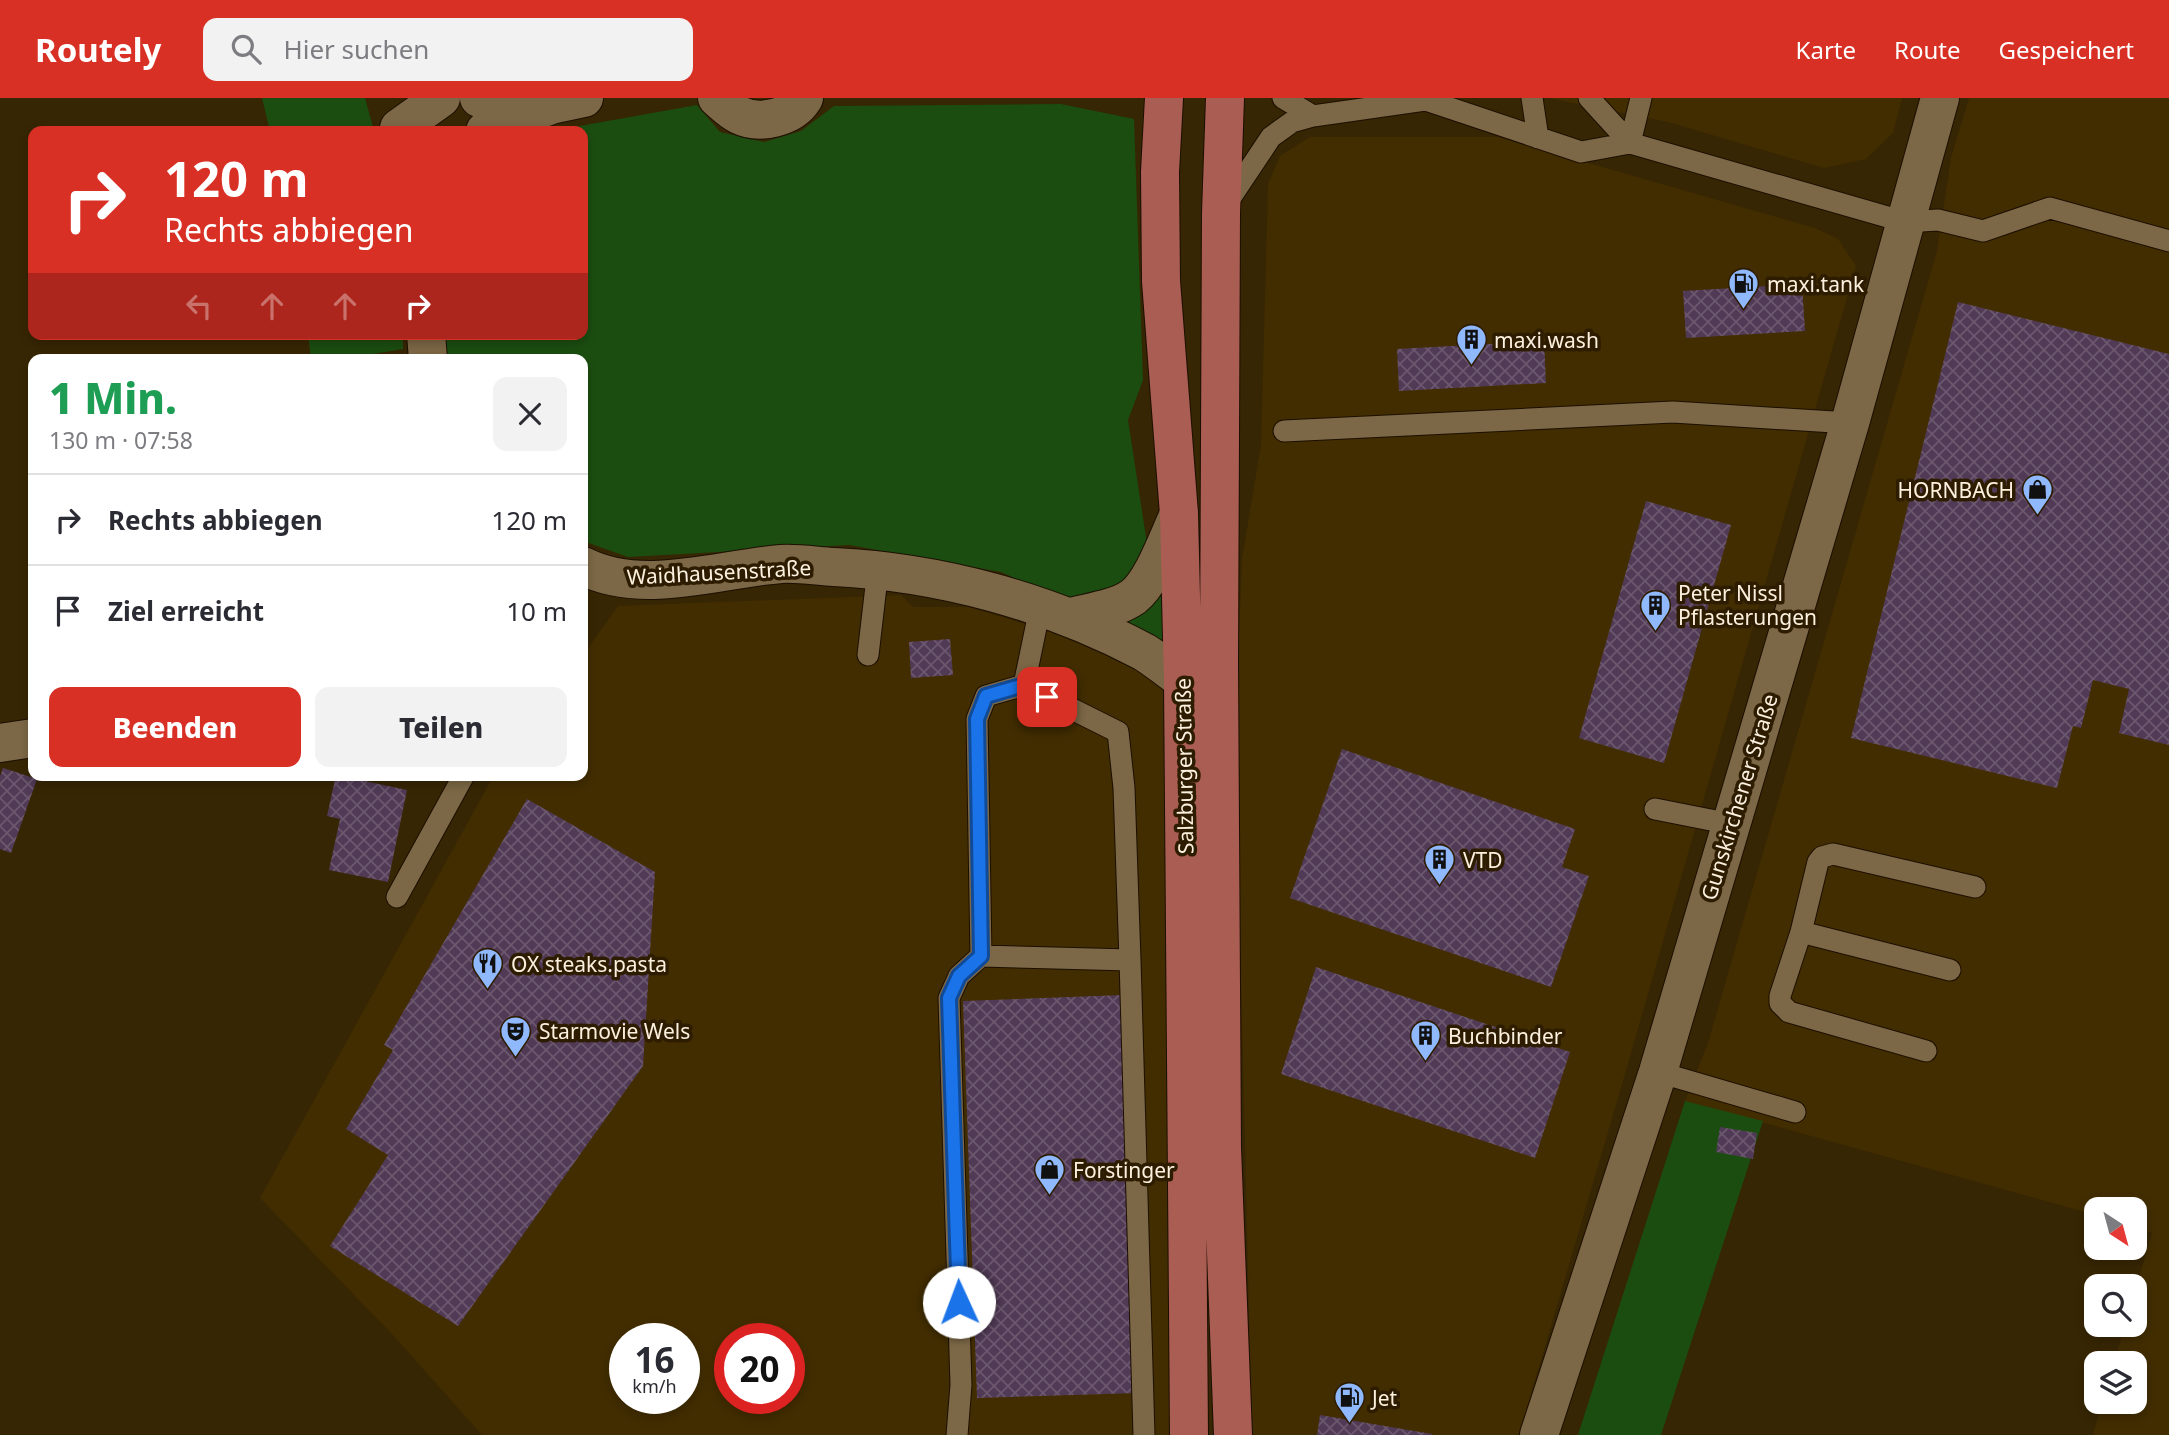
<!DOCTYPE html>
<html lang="de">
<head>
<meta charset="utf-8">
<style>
  :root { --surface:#fff; --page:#f2f2f3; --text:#2b2b33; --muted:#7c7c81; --line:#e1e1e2; --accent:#d93025 }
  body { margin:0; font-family:"Noto Sans",sans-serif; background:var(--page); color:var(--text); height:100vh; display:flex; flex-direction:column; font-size:26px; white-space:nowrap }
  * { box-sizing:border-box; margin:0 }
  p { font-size:23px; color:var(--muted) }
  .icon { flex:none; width:38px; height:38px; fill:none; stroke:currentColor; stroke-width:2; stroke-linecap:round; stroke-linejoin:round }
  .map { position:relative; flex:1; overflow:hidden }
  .side { position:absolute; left:28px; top:256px; width:560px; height:427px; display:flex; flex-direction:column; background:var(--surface); border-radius:14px; box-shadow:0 4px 10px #0003 }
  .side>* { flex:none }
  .top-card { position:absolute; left:28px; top:28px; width:560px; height:214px; border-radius:14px; box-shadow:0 4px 10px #0003; background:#d93025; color:#fff; overflow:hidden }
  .needle { width:46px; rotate:144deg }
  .fabs { position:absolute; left:2084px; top:1099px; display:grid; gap:14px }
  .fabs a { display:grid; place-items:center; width:63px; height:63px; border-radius:14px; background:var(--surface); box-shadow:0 4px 10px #0003; font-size:35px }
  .speed { position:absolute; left:609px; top:1225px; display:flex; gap:14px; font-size:35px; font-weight:700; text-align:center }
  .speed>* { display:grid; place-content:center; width:91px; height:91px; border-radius:50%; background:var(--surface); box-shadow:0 4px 10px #0003; line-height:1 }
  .speed small { font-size:18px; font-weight:400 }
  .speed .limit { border:10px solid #d22; background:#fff; color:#111 }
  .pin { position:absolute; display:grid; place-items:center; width:60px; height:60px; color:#fff; margin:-30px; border-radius:14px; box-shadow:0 4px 10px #0006 }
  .me { position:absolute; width:77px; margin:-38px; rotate:358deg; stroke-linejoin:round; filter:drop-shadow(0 0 5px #0008) }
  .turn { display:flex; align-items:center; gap:24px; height:147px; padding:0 21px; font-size:32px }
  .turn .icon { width:91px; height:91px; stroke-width:2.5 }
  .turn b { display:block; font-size:49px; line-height:60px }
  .lanes { display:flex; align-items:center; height:66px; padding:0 21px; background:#0003; justify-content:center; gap:35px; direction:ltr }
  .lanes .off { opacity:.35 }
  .round { display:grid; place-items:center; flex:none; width:74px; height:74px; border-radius:14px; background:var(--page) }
  .overview { display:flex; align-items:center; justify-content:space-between; height:119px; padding:0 21px }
  h1 { font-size:42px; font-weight:800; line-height:52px; color:#1e9e55 }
  .button { display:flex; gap:14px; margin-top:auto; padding:14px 21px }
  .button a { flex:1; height:80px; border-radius:14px; background:var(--accent); color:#fff; font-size:28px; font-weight:800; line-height:80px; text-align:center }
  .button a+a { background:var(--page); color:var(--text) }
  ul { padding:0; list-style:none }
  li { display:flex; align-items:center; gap:21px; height:91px; padding:0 21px; border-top:2px solid var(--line) }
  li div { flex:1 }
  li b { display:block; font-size:26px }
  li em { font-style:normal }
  header { display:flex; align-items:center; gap:42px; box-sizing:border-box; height:98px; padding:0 35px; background:var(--accent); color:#fff }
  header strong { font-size:33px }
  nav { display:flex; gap:38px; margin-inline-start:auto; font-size:24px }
  .search { width:490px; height:63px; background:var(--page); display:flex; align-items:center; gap:18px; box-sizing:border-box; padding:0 24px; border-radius:14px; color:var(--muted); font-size:26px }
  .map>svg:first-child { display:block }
  .built { fill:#422d00; fill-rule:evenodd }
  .grass { fill:#1b4d10 }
  .building { fill:url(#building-cross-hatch) }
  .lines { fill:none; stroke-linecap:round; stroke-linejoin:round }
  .service-casing { stroke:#1c0f00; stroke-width:23 }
  .minor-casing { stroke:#1c0f00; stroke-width:40 }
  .primary-casing { stroke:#1c0f00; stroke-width:40 }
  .service { stroke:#7c6846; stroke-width:21 }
  .minor { stroke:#7c6846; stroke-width:38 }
  .primary { stroke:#aa5d53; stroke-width:38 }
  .route-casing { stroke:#114b97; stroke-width:18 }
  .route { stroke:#1a73e8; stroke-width:12 }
  .labels { text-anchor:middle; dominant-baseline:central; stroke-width:7; stroke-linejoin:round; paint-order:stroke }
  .poi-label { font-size:21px; fill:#fcf0de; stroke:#2d1c00; text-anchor:start }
  .street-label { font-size:21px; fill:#fcf0de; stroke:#2d1c00 }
</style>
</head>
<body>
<header>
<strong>Routely</strong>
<div class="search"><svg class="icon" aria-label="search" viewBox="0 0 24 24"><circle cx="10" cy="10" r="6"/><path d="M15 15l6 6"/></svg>Hier suchen</div>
<nav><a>Karte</a><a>Route</a><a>Gespeichert</a></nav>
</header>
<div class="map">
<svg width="2169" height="1337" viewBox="0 0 2169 1337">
  <defs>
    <pattern id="building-cross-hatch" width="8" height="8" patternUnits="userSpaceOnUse" patternTransform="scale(1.75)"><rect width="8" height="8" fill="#513a56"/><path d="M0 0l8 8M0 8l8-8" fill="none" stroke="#6b576e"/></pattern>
  </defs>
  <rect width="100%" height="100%" fill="#372603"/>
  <!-- built -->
  <path class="built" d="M1549,0H1902L1893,35L1866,61L1824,70L1668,24Z
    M1969,0H2169V1337H2093L2102,1304H2135V1265H2114L2125,1227H2135V1193L2152,1135L2135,1129V1111H2096V1117L1685,1003L1708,945L1937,153L1951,60Z
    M1310,39H1498L1815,130L1838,141L1856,168L1623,983L1519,1337H1252L1235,641L1242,461L1261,347L1268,86L1280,58Z
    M901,497L913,509H968L1114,552L1164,578L1170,1337H482L391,1235L260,1100L494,677H583V557L618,508ZM625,1241H684V1300H625ZM730,1241H789V1300H730Z"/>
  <!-- grass -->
  <path class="grass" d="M262,0H365L374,33H270Z
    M1061,6L1134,21L1143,282L1128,322L1148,452L1161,488L1165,549L1001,474L849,447L628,459L583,443V261H443L441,236H583V33H552L697,7L720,34L764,44L801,33L834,8Z
    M308,236H403V251L343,261H311Z
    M1685,1003L1763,1023L1661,1337H1578Z"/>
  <!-- building -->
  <path class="building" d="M1802,186L1805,233L1686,240L1683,193Z
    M1958,204L2169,256V647L2119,635L2129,591L2093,582L2081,630L2073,628L2057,690L1851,640Z
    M1544,243L1546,285L1399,293L1397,251Z
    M1646,403L1731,427L1664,665L1579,640Z
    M950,541L953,577L911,580L909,544Z
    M1342,651L1575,731L1562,769L1589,778L1551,889L1290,800Z
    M3,670L37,681L11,755L0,751V678Z
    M336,677L407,692L388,784L329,772L340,721L327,718Z
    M527,701L655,774L643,968L458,1228L330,1148L388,1057L346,1031L393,952L384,947Z
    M1316,869L1570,954L1535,1060L1281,976Z
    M1123,897L1137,1295L977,1300L963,903Z
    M1720,1029L1757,1035L1753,1061L1716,1054Z
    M1320,1317L1432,1336V1337H1317Z"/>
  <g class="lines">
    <defs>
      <path id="service" d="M1283,0L1313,18
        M1532,0L1538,40
        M1589,0L1630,45
        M1426,2L1581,54L1630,45L1905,124L1938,122L1983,133L2050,110L2169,143
        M1630,45L1641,0
        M1225,108L1271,39L1292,24L1313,18L1439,0
        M1284,333L1673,314L1850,325
        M868,557L878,471
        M1655,711L1731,726
        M397,799L464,677
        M1801,834L1950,872
        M981,858L977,621L986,598L1024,587
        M1130,862L1144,1337
        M1926,953L1789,914L1780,905V898L1801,834L1818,764L1822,759L1833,756L1975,789
        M1658,974L1795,1014
        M957,1337L961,1287L949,900L959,878L981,858L1130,862L1124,690L1118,634L1024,587L1040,510"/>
      <path id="minor" d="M479,0L546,7
        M717,0C723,5 731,13 739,17C759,27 792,20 804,0
        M399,30L441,0
        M485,33L551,7L584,0
        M426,236L428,261
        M583,468C642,498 718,471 781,466C798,465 817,468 834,469C941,474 1049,504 1144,554C1157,562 1170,573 1183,582
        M1070,519C1090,514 1116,511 1133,499C1153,484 1168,439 1179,416
        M0,645L33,640
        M1539,1337L1658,974L1850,325L1940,0"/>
      <path id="primary" d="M1164,0L1160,74L1161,183L1179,416L1183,582L1189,1337
        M1225,0L1221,115L1219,565L1222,1050L1233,1337"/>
    </defs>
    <!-- service casing -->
    <use href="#service" class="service-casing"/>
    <!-- minor casing -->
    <use href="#minor" class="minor-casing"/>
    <!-- primary casing -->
    <use href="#primary" class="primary-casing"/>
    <!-- service -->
    <use href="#service" class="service"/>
    <!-- minor -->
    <use href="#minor" class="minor"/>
    <!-- primary -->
    <use href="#primary" class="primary"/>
  </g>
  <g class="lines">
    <defs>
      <path id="route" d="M959,1204L949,900L959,878L981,858L977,621L986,598L1024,587L1047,599"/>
    </defs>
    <!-- route casing -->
    <use href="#route" class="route-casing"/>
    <!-- route -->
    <use href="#route" class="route"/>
  </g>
  <!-- icons -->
  <defs>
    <symbol id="fuel-pin" viewBox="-11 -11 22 30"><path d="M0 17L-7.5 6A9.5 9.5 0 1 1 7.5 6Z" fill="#8fb8fd" stroke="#2d1c00"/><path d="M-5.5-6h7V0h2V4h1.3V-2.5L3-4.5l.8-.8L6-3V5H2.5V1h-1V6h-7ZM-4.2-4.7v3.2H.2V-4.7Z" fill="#111"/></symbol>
    <symbol id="building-pin" viewBox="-11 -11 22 30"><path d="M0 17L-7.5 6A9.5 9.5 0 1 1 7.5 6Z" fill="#8fb8fd" stroke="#2d1c00"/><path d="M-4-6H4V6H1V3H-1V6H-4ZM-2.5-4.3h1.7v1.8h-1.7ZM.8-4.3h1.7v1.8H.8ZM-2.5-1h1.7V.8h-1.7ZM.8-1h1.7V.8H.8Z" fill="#111"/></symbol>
    <symbol id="shop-pin" viewBox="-11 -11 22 30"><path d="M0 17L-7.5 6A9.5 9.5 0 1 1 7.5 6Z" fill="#8fb8fd" stroke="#2d1c00"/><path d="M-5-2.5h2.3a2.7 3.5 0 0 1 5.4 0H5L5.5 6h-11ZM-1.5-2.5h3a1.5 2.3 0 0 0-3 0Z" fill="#111"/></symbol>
    <symbol id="restaurant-pin" viewBox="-11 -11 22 30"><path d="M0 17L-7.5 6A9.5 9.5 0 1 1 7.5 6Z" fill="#8fb8fd" stroke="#2d1c00"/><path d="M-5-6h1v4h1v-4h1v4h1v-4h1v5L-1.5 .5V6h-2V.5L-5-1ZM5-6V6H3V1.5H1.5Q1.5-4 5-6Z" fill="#111"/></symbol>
    <symbol id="theatre-pin" viewBox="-11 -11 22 30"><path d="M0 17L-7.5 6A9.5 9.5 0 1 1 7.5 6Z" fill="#8fb8fd" stroke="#2d1c00"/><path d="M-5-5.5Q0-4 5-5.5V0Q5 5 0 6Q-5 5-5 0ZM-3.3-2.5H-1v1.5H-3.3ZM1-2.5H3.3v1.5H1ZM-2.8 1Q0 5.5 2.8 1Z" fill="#111"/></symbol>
  </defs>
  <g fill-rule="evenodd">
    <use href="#fuel-pin" x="1726" y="168" width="35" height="47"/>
    <use href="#building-pin" x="1454" y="224" width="35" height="47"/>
    <use href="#shop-pin" x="2020" y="374" width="35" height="47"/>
    <use href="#building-pin" x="1638" y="490" width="35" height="47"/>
    <use href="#building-pin" x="1422" y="744" width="35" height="47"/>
    <use href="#restaurant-pin" x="470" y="848" width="35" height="47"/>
    <use href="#theatre-pin" x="498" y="916" width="35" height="47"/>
    <use href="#building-pin" x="1408" y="920" width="35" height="47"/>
    <use href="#shop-pin" x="1032" y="1054" width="35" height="47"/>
    <use href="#fuel-pin" x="1332" y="1282" width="35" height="47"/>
  </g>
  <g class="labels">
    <!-- poi labels -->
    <g class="poi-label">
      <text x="1767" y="186">maxi.tank</text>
      <text x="1494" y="242">maxi.wash</text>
      <text x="2014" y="392" text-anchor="end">HORNBACH</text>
      <text x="1678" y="495">Peter Nissl<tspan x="1678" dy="24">Pflasterungen</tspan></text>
      <text x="1463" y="762">VTD</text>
      <text x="511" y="866">OX steaks.pasta</text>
      <text x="539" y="933">Starmovie Wels</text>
      <text x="1448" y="938">Buchbinder</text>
      <text x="1073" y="1072">Forstinger</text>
      <text x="1372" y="1300">Jet</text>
    </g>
    <!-- street labels -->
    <g class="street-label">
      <text transform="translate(719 474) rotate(-3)">Waidhausenstraße</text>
      <text transform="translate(1184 668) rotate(-91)">Salzburger Straße</text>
      <text transform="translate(1739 699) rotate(-73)">Gunskirchener Straße</text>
    </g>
  </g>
</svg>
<div class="fabs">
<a><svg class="needle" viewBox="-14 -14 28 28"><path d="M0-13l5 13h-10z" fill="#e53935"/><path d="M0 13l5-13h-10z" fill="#7c7c81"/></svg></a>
<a><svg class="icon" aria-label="search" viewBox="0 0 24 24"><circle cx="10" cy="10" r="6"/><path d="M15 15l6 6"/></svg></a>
<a><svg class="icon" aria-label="layers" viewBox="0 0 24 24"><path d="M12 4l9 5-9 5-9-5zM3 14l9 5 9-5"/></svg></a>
</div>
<div class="speed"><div>16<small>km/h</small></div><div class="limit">20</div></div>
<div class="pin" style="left:1047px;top:599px;background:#d93025"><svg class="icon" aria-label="arrive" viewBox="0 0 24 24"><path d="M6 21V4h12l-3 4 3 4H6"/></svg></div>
<svg class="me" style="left:959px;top:1204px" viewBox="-20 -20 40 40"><circle r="19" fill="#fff"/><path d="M0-13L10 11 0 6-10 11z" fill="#1a73e8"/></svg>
<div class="top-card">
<div class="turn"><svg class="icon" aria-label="right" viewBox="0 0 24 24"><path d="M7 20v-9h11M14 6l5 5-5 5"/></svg><div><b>120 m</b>Rechts abbiegen</div></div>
<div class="lanes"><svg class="icon off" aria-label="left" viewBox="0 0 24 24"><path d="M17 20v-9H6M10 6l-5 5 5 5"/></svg><svg class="icon off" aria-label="ahead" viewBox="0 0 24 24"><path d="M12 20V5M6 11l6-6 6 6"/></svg><svg class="icon off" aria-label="ahead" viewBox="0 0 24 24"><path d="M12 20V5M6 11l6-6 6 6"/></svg><svg class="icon" aria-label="right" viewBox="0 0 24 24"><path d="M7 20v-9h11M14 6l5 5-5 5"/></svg></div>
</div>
<section class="side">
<div class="overview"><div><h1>1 Min.</h1><p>130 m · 07:58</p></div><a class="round"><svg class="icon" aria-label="close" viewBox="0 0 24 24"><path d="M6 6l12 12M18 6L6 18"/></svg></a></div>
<ul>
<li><svg class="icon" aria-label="right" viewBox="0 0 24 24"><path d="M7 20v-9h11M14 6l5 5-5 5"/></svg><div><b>Rechts abbiegen</b></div><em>120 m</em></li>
<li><svg class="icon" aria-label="arrive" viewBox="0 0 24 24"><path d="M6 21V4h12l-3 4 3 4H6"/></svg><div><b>Ziel erreicht</b></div><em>10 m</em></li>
</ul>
<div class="button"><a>Beenden</a><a>Teilen</a></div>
</section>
</div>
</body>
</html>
